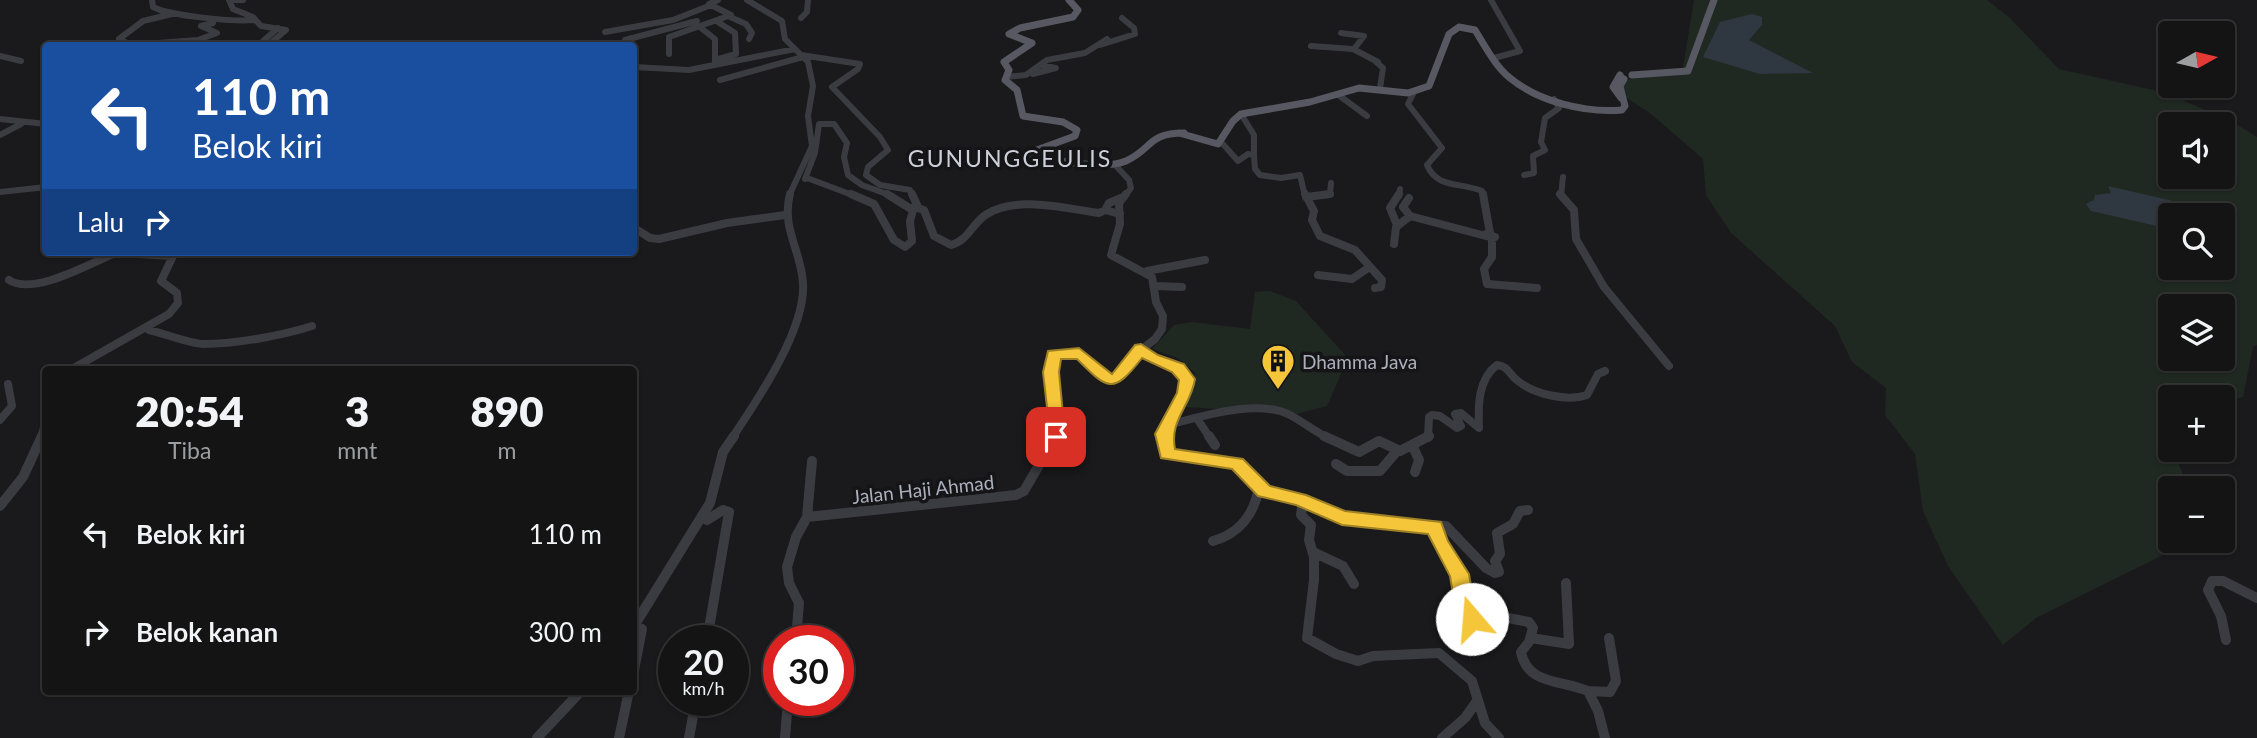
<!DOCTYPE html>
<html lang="id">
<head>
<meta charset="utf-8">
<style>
  :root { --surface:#141415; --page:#1d1d1e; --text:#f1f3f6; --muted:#9d9ea0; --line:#333334 }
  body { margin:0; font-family:Lato,sans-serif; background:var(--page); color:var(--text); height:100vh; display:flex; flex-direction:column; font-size:26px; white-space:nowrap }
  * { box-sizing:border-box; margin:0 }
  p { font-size:23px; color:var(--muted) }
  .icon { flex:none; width:38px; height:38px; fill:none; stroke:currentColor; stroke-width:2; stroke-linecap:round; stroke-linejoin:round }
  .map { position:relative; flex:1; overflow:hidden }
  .side { position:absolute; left:42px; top:366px; width:595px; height:329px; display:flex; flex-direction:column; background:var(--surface); border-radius:7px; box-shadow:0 2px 5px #0004,0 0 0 2px var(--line) }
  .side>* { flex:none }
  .hud { position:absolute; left:42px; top:42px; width:595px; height:214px; border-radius:7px; box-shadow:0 2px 5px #0004,0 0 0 2px var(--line); background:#1a4fa0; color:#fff; overflow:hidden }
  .needle { width:46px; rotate:82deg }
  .buttons { position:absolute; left:2158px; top:21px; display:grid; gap:14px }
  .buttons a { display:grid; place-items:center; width:77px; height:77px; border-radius:7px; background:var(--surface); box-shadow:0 2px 5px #0004,0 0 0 2px var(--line); font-size:35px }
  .speed { position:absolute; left:658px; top:625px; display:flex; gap:14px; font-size:35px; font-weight:700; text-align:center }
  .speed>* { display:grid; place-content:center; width:91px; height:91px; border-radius:50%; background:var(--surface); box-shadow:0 2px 5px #0004,0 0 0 2px var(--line); line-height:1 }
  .speed small { font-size:18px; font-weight:400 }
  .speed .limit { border:10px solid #d22; background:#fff; color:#111 }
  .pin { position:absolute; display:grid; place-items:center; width:60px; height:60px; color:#fff; margin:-30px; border-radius:14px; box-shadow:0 4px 10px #0006 }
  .me { position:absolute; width:77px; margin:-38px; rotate:342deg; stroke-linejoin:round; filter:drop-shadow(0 0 5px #0008) }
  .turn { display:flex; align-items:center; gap:24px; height:147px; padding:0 35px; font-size:32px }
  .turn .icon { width:91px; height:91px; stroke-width:2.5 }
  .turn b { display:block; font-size:49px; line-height:60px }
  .then { display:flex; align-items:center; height:66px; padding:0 35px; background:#0003; gap:14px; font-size:26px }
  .eta { display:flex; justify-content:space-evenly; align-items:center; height:119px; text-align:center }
  .eta b { font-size:42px; font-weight:800; line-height:49px }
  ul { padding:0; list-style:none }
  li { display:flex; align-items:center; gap:21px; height:98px; padding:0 35px }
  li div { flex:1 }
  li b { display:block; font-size:26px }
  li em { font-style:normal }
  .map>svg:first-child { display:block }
  .green { fill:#202822; fill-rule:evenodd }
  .water { fill:#2f3841 }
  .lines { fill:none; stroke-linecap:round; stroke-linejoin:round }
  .minor-far2 { stroke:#3b3b42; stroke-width:6 }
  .minor-far1 { stroke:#3b3b42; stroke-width:8 }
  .minor { stroke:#3b3b42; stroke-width:10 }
  .major { stroke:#575861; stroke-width:7 }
  .route { fill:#f5c63a; stroke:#9f8126; stroke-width:2 }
  .labels { text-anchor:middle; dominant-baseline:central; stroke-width:7; stroke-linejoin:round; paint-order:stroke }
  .poi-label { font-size:19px; fill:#acb0bc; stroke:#151518; text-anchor:start }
  .street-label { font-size:19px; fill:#acb0bc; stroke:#151518 }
  .quarter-label { font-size:23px; letter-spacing:2px; fill:#cecfd8; stroke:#151518 }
</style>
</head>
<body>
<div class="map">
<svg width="2257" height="738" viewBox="0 0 2257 738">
  <rect width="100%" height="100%" fill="#1a1a1c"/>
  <!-- green -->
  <path class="green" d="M1694,0H1987L2010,18L2059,69L2167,93L2236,124L2257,137V345L2253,347L2243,397L2223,401L2222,397H2170L2167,423L2170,450H2174L2188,488H2170V541H2191L2036,618L2003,645L1948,566L1923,511L1915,454L1885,415L1886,388L1852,362L1835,326L1731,233L1706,195L1703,159L1651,114L1618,92L1616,84L1636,77L1682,74ZM2170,124H2222V177H2170ZM2170,215H2222V268H2170ZM2170,306H2222V359H2170Z
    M1270,291L1296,301L1348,358L1327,406L1296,414L1186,407L1195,373L1178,358L1152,349L1174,325L1192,322L1250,329L1255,292Z"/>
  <!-- water -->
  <path class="water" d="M1752,14L1762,17V25L1749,40L1813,73L1760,74L1703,57L1720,22Z
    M2108,186L2199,207L2215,215H2170V229L2091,211L2086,204L2094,200L2095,195L2111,193Z"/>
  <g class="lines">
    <!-- minor-far2 -->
    <path class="minor-far2" d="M152,0L153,7C170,16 235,22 255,20
      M229,0L233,9L253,17L261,26L286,30L267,46
      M234,0H243
      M718,0L709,4L731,15
      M747,0L782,21L785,39L808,62L813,86L808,116L812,146L789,196
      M1491,0L1520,51L1494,58
      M172,14L143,21L119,39L131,45L198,40L190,46
      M730,17L746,24L752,33L749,39
      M801,18L807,12L808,0
      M701,28L715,39V63
      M605,32L673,20L711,5
      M1341,33L1364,36L1354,49
      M198,40L217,33L201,26L213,23
      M625,40L697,21
      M1100,45L1135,34L1134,28L1122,18
      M267,46L262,42L278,28
      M1311,46L1353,49L1378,62
      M669,54V37L731,15
      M801,55L860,64L858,69L832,87L880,137L888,150L868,167L866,175L880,185L910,190L913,196
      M0,56L21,61
      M715,60L736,54L735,33L718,22
      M1375,61L1383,68L1380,88
      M634,67L689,70L795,49
      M1033,74L1056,68L1040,65
      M1006,77L1026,75L1047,60L1085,53L1107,39
      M720,80L803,57
      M1414,92L1408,104L1442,148L1427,165C1437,189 1461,182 1482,191L1483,196
      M1337,94L1367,116
      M1241,114L1254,135V155
      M0,119L46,124
      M0,135L21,124
      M1222,143L1238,161L1248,154L1254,155L1255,169L1260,175L1281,178L1300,175L1305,196
      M1116,166L1129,180L1131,188L1125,196
      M1524,175L1534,173L1533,156L1545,150L1541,142L1545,118L1559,108L1554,99
      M807,178L855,196
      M805,179L815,153L819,124H834L847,143L844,157L848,175L862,185L892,196
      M0,192L46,187
      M1317,196L1330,194L1331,183
      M1399,196L1400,189
      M1561,196L1563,177"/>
    <!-- minor-far1 -->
    <path class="minor-far1" d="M851,194L874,204L894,240L905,247L912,241L910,221L914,207L924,210L934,236L951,245C969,240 972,223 987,214C1017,195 1067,209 1099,213L1105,210
      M887,194L911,209
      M912,194L918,207
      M1305,194L1314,211L1312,220L1320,236L1355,250L1382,280L1381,287L1375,288
      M1483,194L1490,233
      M1560,194L1574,210L1576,239L1604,287L1669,366
      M1306,197L1330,194
      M1409,198L1403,207L1410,216L1486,236
      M1120,214L1105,210L1109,203L1121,198
      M1397,225L1390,208L1399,194
      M634,228L650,238L659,239L727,223L785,215
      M1486,234L1495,237L1492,239Z
      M1492,239V257L1484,269L1487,284L1537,288
      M1394,244L1396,227L1410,216
      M1147,271L1205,260
      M1318,275L1352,279L1368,268
      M9,280C33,296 89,264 113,254
      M1156,286L1182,287
      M148,326L149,330C162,333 192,344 203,344C236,344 280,336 312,326
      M1141,349L1185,375V393L1170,417L1175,423C1207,415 1259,399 1290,415C1303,422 1314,431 1328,438
      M72,369L169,314L178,303L177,293L161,281L173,256L102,252
      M0,420L12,406L8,384
      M1198,420L1210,438
      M41,438L46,420
      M732,438C758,399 806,329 803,283C801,250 781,228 790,194
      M1056,438L1051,372L1054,355L1076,353L1099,373L1115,379L1131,358L1155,339L1162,329L1163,316L1156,302L1152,277L1111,255L1120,224L1119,203L1126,194
      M1163,438L1170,417
      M1428,438L1429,417L1432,415L1440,416L1457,428L1461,426L1455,414L1461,413L1479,428C1478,406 1478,379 1497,365C1509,366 1509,375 1518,381C1534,394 1567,402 1587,395L1598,374L1605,371"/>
    <!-- minor -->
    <path class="minor" d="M1163,436L1167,454L1237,463L1264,491L1303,501L1301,515L1311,525L1309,540L1314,557V580L1307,638L1336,654L1358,661L1373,656L1439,653L1472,681L1485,723L1499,738
      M1209,436L1215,445
      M1324,436L1359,452L1379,441L1400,451L1429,436
      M1413,447L1419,460L1415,472
      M812,461L807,517L1016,495L1024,491L1056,436
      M1336,464L1347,471H1380L1397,451
      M1303,501L1356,521L1446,526L1486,568L1495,573L1499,572L1495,561L1500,554L1497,533L1513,524L1520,511L1528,510
      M0,506L23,477L42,436
      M703,516L707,520L723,510L729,512L707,640
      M1435,527L1439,543L1460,574L1462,594L1470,605L1473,621L1508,618L1529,622L1533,628L1529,642L1521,652C1527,685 1562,680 1588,691L1598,711L1605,738
      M1213,541C1239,534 1254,514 1259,488
      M1313,552L1343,566L1354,584
      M634,626L710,503L723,452L734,436
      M1531,638L1569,644L1566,583
      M796,640L799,603L789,583L787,567L796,537L807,517
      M2226,640L2221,616L2208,590L2212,581H2223L2257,598
      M634,670L642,629
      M1588,691L1610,692L1616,681L1609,638
      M537,738L581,691
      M619,738L629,691
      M689,738L696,700
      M785,738L788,700
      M1442,738L1465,718L1477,701"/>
    <!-- major -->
    <path class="major" d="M1069,0L1078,10L1073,17L1020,28L1009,34L1032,43L1004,62L1009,70L1005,80L1017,90L1023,116L1063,122L1077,130L1075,136L1034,151L1033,156C1055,161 1106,170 1126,161C1153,149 1147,133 1184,133
      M1620,75L1613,87L1621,98
      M1632,75L1688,71L1714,0
      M1179,133L1218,144L1233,121L1241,114L1310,102L1359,88L1408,93L1429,86L1449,34L1459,27L1475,30C1485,46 1495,66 1510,78C1539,102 1585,113 1622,110L1625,106L1620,86L1624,79"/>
  </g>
  <!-- route -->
  <path class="route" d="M1141,344L1158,355L1184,364L1195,379C1191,406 1169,420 1175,449L1243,459L1270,486L1306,495L1345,511L1441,522L1448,541L1469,574L1472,592L1481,609L1479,625H1465L1462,610L1453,594L1450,576L1428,534L1342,525L1296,505L1258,496L1232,469L1161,458L1155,434L1177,393L1179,380L1172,372L1142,358C1113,395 1108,390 1077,359H1061L1059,372L1065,437L1056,443L1051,442L1043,372L1048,351L1079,348L1112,374L1135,345Z"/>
  <!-- icons -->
  <defs>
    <symbol id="building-pin" viewBox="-11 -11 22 30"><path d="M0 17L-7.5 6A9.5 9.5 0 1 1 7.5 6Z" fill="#f5c63a" stroke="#151518"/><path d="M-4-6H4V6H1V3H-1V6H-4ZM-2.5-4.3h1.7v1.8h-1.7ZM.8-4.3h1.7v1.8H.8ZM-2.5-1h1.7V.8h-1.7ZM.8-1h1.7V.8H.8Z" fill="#111"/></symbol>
  </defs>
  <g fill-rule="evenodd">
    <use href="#building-pin" x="1259" y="342" width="38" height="52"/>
  </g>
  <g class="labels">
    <!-- poi labels -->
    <g class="poi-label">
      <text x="1302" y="361">Dhamma Java</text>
    </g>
    <!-- street labels -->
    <g class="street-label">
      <text transform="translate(923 489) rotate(-6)">Jalan Haji Ahmad</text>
    </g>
    <!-- quarter labels -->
    <g class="quarter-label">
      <text x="1010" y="158">GUNUNGGEULIS</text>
    </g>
  </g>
</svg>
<div class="buttons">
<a><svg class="needle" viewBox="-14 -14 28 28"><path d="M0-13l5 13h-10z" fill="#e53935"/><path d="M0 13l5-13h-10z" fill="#9d9ea0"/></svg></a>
<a><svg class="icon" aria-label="sound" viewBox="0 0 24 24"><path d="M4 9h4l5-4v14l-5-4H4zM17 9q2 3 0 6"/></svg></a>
<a><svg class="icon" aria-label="search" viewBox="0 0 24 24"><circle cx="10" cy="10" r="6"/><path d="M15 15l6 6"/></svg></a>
<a><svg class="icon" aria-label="layers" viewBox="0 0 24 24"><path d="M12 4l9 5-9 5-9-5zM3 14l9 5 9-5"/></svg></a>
<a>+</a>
<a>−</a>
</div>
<div class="speed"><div>20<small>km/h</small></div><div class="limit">30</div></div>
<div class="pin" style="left:1056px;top:437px;background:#d93025"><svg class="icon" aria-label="arrive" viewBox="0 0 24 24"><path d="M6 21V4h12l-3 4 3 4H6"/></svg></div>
<svg class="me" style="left:1472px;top:619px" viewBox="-20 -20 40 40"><circle r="19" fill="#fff"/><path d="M0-13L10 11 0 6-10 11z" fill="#f5c63a"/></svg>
<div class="hud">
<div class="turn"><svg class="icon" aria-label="left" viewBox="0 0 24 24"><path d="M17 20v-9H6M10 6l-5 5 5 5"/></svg><div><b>110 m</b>Belok kiri</div></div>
<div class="then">Lalu<svg class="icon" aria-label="right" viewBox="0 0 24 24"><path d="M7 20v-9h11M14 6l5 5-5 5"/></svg></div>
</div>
<section class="side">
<div class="eta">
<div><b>20:54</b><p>Tiba</p></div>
<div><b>3</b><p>mnt</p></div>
<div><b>890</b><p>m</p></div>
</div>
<ul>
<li><svg class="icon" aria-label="left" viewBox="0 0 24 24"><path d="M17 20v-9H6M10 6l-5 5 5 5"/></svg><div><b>Belok kiri</b></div><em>110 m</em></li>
<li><svg class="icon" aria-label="right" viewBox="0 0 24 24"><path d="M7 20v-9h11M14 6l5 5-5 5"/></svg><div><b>Belok kanan</b></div><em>300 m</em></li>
</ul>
</section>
</div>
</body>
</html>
